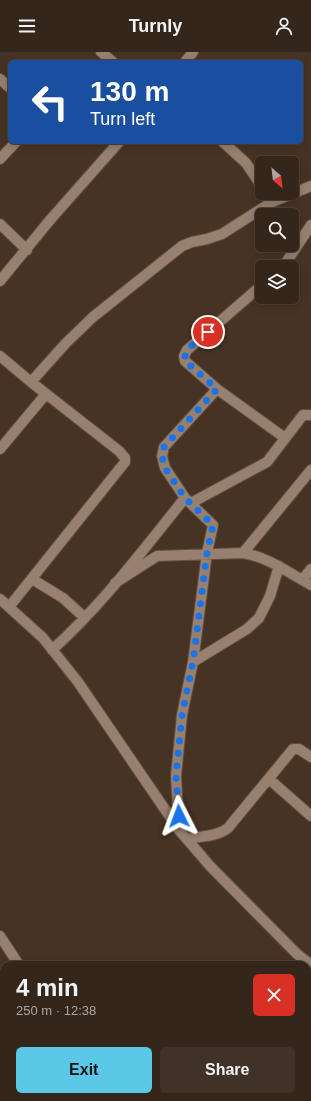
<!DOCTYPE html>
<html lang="en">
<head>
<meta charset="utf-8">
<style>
  :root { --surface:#35261b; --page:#403228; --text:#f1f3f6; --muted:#aaa5a3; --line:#4f433a; --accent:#5ac8e6 }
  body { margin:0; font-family:Helvetica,sans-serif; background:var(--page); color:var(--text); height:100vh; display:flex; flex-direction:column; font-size:15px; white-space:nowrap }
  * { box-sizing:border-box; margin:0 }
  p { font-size:13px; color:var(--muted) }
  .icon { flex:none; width:22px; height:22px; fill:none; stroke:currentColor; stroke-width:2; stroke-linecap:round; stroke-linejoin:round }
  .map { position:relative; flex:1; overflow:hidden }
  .details { position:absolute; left:0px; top:909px; width:311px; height:140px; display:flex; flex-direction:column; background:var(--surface); border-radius:12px 12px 0 0; box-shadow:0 2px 10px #0003,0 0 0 1px var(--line) }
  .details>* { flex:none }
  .banner { position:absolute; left:8px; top:8px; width:295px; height:84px; border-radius:6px; box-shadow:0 2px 10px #0003,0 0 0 1px var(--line); background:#1a4fa0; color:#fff; overflow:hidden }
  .needle { width:26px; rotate:152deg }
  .controls { position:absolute; left:255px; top:104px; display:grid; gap:8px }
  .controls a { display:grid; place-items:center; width:44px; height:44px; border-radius:6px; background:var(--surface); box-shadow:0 2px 10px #0003,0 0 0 1px var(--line); font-size:20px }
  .pin { position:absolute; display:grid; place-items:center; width:34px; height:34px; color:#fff; margin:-17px; border:2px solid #fff; border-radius:50%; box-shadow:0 1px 4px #0007 }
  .me { position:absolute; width:44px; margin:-22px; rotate:357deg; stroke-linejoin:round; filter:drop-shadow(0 0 3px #0008) }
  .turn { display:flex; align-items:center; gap:14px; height:84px; padding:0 16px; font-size:18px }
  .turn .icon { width:52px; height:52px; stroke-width:2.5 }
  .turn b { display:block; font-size:28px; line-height:34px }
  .round { display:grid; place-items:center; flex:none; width:42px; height:42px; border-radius:6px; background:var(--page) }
  .overview { display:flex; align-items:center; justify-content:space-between; height:68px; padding:0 16px }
  h1 { font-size:24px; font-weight:600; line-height:30px }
  .primary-button { display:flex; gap:8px; margin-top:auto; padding:8px 16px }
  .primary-button a { flex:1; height:46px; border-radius:6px; background:var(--accent); color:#111; font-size:16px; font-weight:600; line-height:46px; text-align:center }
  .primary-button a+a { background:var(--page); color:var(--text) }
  header { display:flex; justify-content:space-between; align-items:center; height:52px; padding:0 16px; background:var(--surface); font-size:18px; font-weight:600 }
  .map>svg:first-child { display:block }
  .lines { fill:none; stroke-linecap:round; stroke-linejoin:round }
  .street-casing { stroke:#604f42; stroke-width:12 }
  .street { stroke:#97806e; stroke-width:10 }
  .route { stroke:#1a73e8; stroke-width:7; stroke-dasharray:0 12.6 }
</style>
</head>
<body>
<header><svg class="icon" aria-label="menu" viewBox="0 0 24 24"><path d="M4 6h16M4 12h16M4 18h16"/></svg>Turnly<svg class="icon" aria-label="person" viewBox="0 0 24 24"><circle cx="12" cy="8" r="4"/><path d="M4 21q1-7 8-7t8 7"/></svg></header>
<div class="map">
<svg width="311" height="1049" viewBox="0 0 311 1049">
  <rect width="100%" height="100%" fill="#473324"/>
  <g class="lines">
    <defs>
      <path id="street" d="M101,0L113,10
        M185,10L193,0
        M0,27L10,36
        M223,90L246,111L262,135
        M0,107L16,90
        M266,141L272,150
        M0,172L27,198
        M282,215L287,209L311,173
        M0,229L50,168L119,90
        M262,233L187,298L184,304L185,309L217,337L285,386
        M0,304L31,330L119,399L125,406V410L9,555
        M31,330L66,291L93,265L182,194L192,190L207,187L222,182L272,150L311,134
        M0,397L46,342
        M191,451L267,410L303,363H311
        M243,501L311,418
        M32,527L63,546L85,566
        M302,528L311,517
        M115,531L157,504L243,501C268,505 289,521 311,533
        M0,547L43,586L78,630L179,778L210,814L297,902L311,913
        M52,598C102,553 143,498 185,446
        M193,610L247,577L259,566L270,544L279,514
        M269,727L311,764
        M179,778L176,724L182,663L193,610L207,501L213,473L185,446L165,416L162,404L164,395L217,337
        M187,787C200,784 217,785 228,776L293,697H299L311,705
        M0,884L19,913
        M105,1045L107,1049"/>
    </defs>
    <!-- street casing -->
    <use href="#street" class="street-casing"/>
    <!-- street -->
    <use href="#street" class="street"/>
  </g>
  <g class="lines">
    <!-- route -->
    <path class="route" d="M179,764L176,724L182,663L193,610L207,501L213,473L185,446L165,416L162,404L164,395L217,337L185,309C183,297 200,287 208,280"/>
  </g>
</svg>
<div class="controls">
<a><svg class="needle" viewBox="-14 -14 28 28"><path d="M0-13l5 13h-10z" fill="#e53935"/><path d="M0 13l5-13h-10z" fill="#aaa5a3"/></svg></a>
<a><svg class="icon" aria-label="search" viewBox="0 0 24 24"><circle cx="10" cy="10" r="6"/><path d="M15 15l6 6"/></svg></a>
<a><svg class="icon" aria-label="layers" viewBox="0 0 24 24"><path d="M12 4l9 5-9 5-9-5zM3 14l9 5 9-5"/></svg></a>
</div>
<div class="pin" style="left:208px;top:280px;background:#d93025"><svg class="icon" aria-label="arrive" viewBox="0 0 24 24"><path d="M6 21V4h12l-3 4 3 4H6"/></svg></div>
<svg class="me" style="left:179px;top:764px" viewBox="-20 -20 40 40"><path d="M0-17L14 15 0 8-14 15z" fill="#1a73e8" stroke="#fff" stroke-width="4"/></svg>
<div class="banner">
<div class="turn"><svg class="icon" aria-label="left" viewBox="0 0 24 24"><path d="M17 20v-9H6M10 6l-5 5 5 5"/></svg><div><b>130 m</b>Turn left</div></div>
</div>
<section class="details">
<div class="overview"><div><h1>4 min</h1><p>250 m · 12:38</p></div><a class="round" style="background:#d93025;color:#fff"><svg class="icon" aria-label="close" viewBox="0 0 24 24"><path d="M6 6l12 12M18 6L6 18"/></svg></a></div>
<div class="primary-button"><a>Exit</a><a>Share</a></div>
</section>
</div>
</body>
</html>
